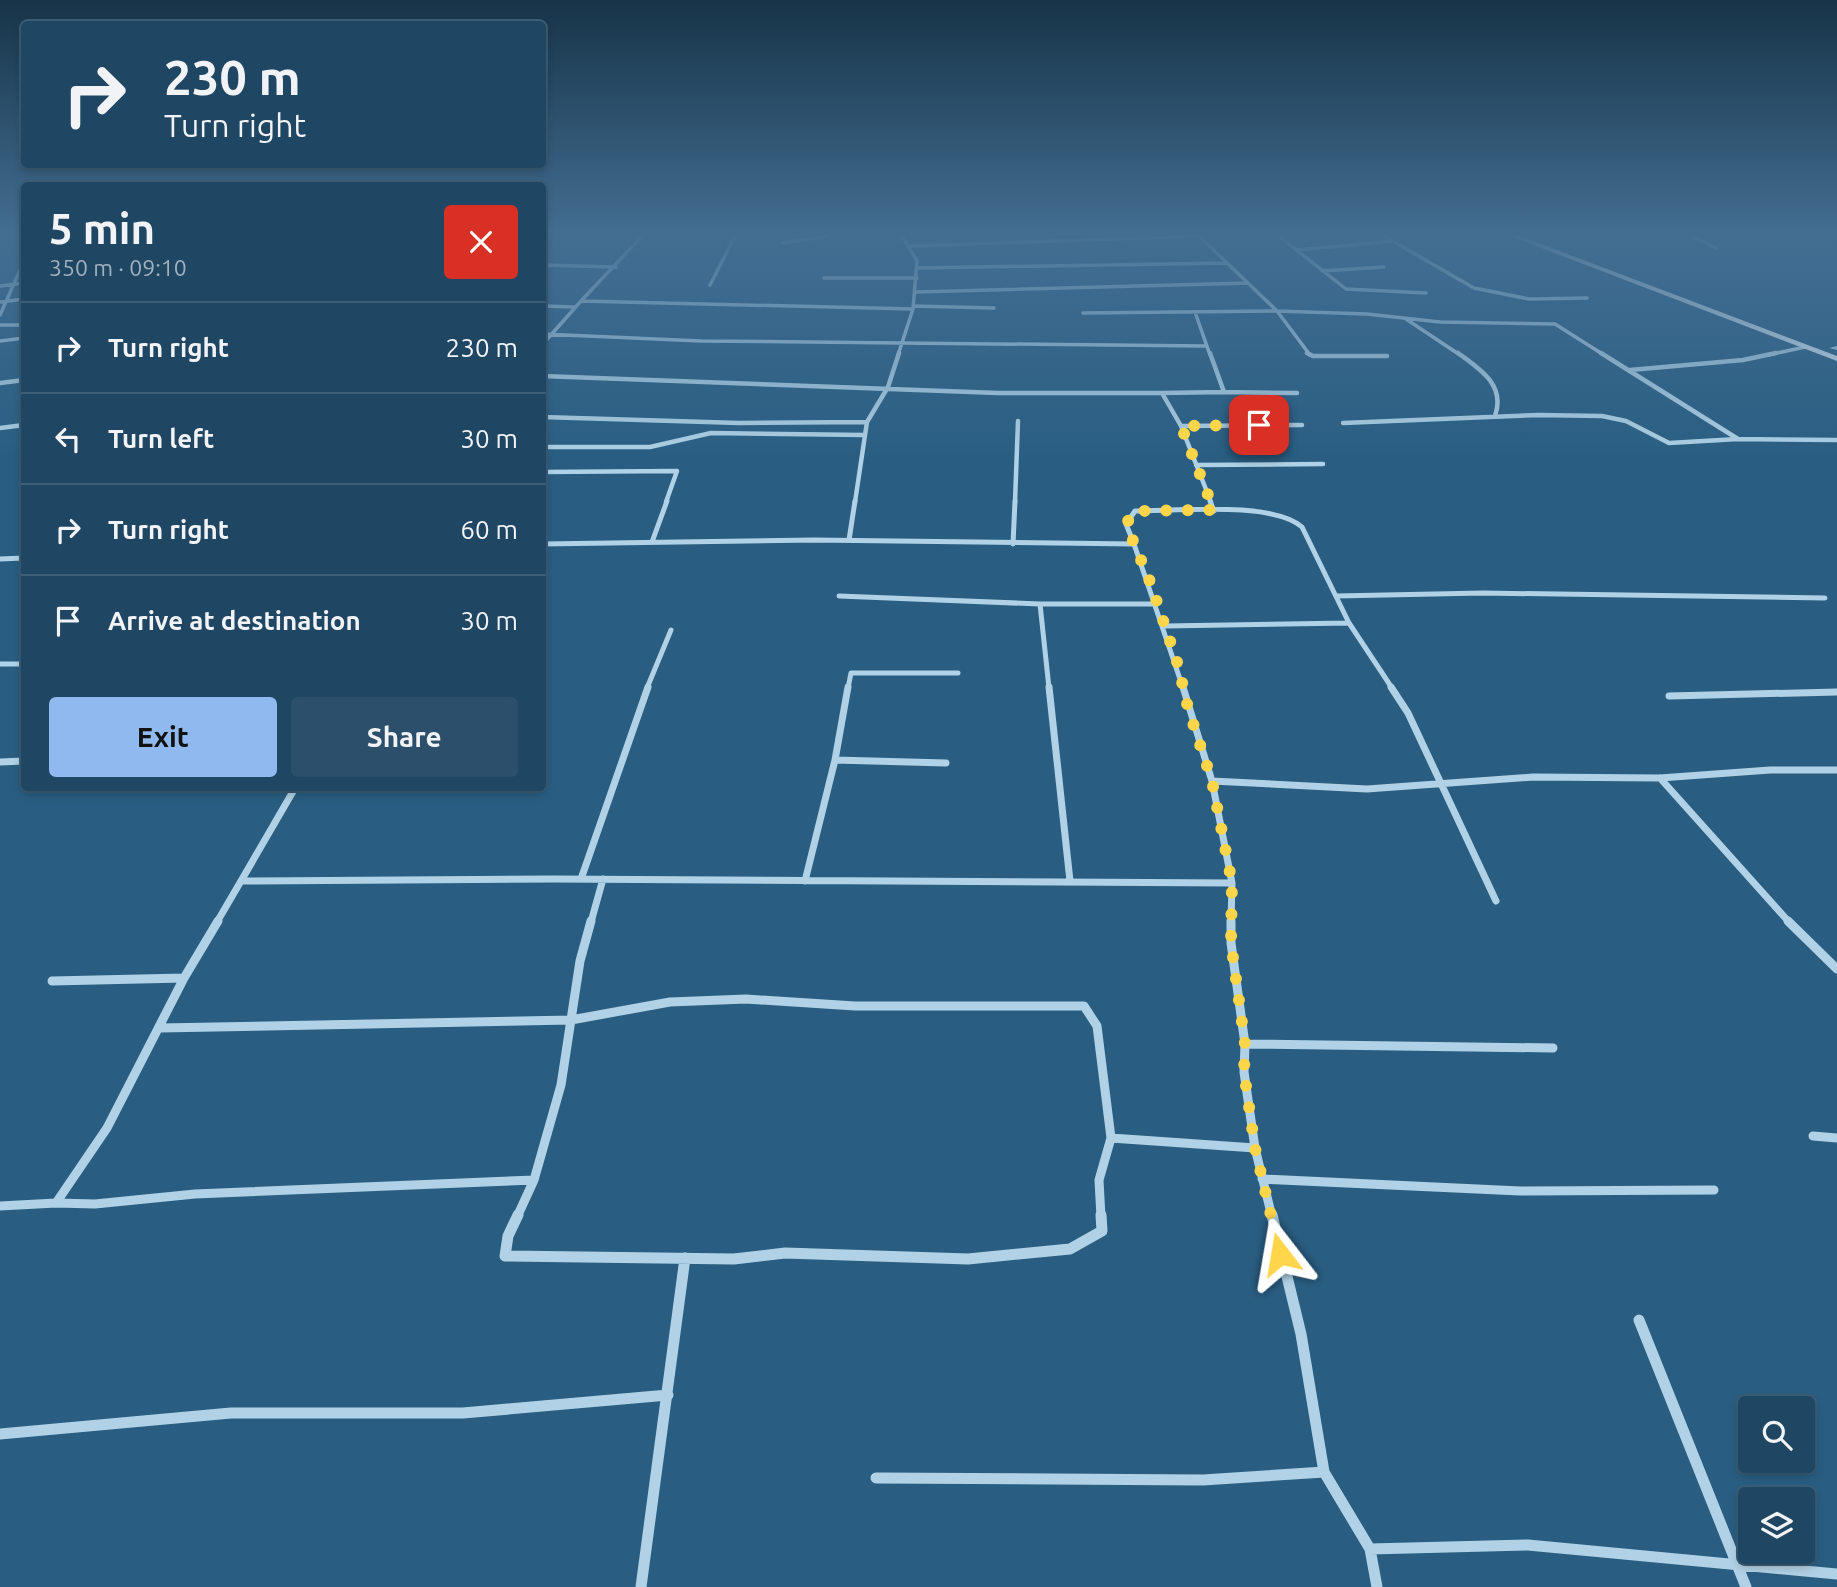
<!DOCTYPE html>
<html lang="en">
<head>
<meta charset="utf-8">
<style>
  :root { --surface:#1f4662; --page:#2c506b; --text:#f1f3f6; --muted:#a1b1be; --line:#3c5e77; --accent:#90b9f0 }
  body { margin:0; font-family:Ubuntu,sans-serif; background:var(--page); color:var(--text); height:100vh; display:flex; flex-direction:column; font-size:26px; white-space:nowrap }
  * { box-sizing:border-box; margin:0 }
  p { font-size:23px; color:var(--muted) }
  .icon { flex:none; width:38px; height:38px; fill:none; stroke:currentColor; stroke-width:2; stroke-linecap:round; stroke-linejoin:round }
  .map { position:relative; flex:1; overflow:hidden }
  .panel { position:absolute; left:21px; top:182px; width:525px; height:609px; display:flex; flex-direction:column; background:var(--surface); border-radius:7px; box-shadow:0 4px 10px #0003,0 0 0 2px var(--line) }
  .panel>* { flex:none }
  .top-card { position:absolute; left:21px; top:21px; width:525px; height:147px; border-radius:7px; box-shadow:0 4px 10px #0003,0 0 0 2px var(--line); background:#1f4662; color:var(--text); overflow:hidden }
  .tools { position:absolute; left:1738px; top:1396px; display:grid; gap:14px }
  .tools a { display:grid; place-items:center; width:77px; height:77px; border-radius:7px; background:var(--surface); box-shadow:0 4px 10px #0003,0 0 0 2px var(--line); font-size:35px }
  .pin { position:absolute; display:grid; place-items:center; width:60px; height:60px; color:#fff; margin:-30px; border-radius:14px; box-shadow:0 4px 10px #0006 }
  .me { position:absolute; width:77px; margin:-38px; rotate:346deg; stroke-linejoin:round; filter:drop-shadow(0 0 5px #0008) }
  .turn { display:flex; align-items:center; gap:24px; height:147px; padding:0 28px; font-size:32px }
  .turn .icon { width:91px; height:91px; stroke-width:2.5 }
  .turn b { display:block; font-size:49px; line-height:60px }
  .round { display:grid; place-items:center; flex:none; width:74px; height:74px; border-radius:7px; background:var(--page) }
  .headline { display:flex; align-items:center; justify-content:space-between; height:119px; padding:0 28px }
  h1 { font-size:42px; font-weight:700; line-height:52px }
  .button { display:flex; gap:14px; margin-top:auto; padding:14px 28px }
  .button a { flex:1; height:80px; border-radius:7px; background:var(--accent); color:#111; font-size:28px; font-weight:700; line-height:80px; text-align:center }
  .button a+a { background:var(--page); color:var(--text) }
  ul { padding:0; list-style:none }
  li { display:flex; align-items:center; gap:21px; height:91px; padding:0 28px; border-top:2px solid var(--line) }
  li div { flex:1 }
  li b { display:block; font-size:26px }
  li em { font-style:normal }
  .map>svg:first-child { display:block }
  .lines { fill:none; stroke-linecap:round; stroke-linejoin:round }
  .minor-far5 { stroke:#b1d2e6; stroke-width:3.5 }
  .minor-far4 { stroke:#b1d2e6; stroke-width:4.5 }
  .minor-far3 { stroke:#b1d2e6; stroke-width:5 }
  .minor-far2 { stroke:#b1d2e6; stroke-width:7 }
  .minor-far1 { stroke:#b1d2e6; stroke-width:9 }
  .minor { stroke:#b1d2e6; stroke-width:11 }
  .tertiary { fill:#b1d2e6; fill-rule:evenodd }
  .secondary { fill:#dbebf6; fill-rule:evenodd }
  .route { stroke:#ffd54a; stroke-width:12; stroke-dasharray:0 21.6 }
</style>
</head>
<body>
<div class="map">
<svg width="1837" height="1587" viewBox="0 0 1837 1587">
  <rect width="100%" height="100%" fill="#295e82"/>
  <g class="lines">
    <!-- minor-far5 -->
    <path class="minor-far5" d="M1279,236L1346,289L1426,293
      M1384,236L1474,288L1529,299L1587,298
      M1692,236L1716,248
      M782,243L828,236
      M908,246L1200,236
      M1296,250L1393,241
      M542,265L616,267
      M917,268L1227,263
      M1322,271L1384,267
      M824,278H917
      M710,285L735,236
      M0,286L24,283
      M915,292L1248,283
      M581,301L642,236
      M0,302L24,299
      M542,306L575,307
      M913,306L994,308
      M1277,311L1367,314L1440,322L1555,324L1604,355
      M1277,311L1310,355
      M1195,312L1210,355
      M1083,313L1277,311L1201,238
      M0,315L24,261
      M1406,319L1460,355
      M0,325H24
      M542,334L701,341L1206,346
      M0,341L24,338
      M542,345L581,301L913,309
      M898,355L913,309L917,261L902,236
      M1768,355L1805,347"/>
    <!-- minor-far4 -->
    <path class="minor-far4" d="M1307,353L1313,356H1387
      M1458,353C1480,369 1506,385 1495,416
      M1601,353L1738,439
      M1630,370L1743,360L1776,353
      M542,376L998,393H1162L1181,426L1211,502
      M0,383L24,380
      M1224,392L1297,393
      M1162,393L1224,392L1210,353
      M542,417L739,423L867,422
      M1343,423L1538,415L1602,416L1626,421L1669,443L1738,439L1837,440
      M1181,426L1302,425
      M0,428L24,425
      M542,447H650L711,433L865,435
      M1196,465L1323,464
      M542,472L677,471L666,502
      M855,502L867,422L888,387L899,353
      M1015,502L1018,421"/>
    <!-- minor-far3 -->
    <path class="minor-far3" d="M1210,501L1214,511
      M849,540L855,501
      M652,542L667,501
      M542,544L814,540L1134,544L1183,688
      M1013,544L1015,501
      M1134,544L1126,524L1135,511C1176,511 1273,501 1302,527L1349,623L1392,688
      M0,559L24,558
      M839,596L1040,604H1155
      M1336,596L1483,593L1825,598
      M1040,604L1049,688
      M1165,626L1349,623
      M0,664H24
      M647,688L671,630
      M848,688L851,673H958"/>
    <!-- minor-far2 -->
    <path class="minor-far2" d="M1049,687L1070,881
      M1183,687L1212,781
      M1391,687L1408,713L1496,901
      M1669,696L1837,692
      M835,760L946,763
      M0,762L24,761
      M1660,778L1789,922
      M295,788L241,881L553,879L1232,883L1212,781L1367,789L1533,777L1660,778L1770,770H1837
      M581,879L648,687
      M805,881L835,760L848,687
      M217,922L241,881
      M591,922L603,879
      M1231,922L1232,883"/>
    <!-- minor-far1 -->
    <path class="minor-far1" d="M218,921L184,978L107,1128L56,1203L95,1204L195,1194L534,1180L517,1217
      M1231,921V943L1245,1044L1244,1072L1255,1148L1272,1217
      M1788,921L1837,969
      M52,981L184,978
      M160,1028L571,1020L670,1002L746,999L855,1006H1084L1097,1026L1111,1138
      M1245,1044L1553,1048
      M1813,1136L1837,1138
      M1262,1179L1520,1191L1714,1190
      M534,1180L561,1085L580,961L591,921
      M0,1206L56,1203
      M1101,1217L1099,1180L1111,1138L1255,1148"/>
    <!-- minor -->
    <path class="minor" d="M518,1215L508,1236L505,1256L734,1259L785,1253L968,1259L1070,1249L1102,1231L1101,1215
      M1272,1215L1301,1334L1324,1472
      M1639,1320L1746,1587
      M0,1434L231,1413H463L668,1395
      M876,1478L1203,1480L1324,1472L1370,1549L1528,1545L1837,1574
      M1370,1549L1377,1587
      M641,1587L685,1258"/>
    <!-- tertiary -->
    <path class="tertiary" d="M1837,346V350L1829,348Z"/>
    <!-- secondary -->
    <path class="secondary" d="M1510,236H1520L1837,356V361Z"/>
  </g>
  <!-- sky -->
  <linearGradient id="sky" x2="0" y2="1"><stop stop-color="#173448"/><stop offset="0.51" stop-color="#436e92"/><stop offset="1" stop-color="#436e92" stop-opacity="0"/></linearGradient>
  <rect width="1837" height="459" fill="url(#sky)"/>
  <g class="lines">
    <!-- route -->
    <path class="route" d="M1259,425L1181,426L1214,510L1135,511L1126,524L1151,584L1178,665L1188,708L1212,781L1232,883L1231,943L1245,1044L1244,1072L1255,1148L1280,1254"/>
  </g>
</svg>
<div class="tools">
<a><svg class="icon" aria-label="search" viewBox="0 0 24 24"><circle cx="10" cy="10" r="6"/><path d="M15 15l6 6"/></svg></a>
<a><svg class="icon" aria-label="layers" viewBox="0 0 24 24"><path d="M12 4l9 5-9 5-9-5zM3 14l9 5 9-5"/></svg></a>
</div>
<div class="pin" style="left:1259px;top:425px;background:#d93025"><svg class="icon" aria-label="arrive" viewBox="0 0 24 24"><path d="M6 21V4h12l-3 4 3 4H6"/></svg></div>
<svg class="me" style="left:1280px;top:1254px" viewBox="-20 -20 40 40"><path d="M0-17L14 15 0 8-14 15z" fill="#ffd54a" stroke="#fff" stroke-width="4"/></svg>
<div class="top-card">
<div class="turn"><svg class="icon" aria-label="right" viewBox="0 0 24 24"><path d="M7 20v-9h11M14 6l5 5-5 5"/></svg><div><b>230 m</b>Turn right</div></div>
</div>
<section class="panel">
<div class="headline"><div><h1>5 min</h1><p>350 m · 09:10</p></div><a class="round" style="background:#d93025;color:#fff"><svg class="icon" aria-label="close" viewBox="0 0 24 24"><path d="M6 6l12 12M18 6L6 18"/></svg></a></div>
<ul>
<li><svg class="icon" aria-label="right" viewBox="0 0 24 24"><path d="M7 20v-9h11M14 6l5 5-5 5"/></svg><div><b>Turn right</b></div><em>230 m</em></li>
<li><svg class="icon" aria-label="left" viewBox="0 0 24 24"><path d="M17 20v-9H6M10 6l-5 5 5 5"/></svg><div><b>Turn left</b></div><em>30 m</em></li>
<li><svg class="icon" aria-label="right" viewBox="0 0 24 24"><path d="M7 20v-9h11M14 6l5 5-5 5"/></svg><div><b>Turn right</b></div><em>60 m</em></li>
<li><svg class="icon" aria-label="arrive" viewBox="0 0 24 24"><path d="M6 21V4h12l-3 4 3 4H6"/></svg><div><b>Arrive at destination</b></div><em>30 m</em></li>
</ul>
<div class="button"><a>Exit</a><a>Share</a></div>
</section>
</div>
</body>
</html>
